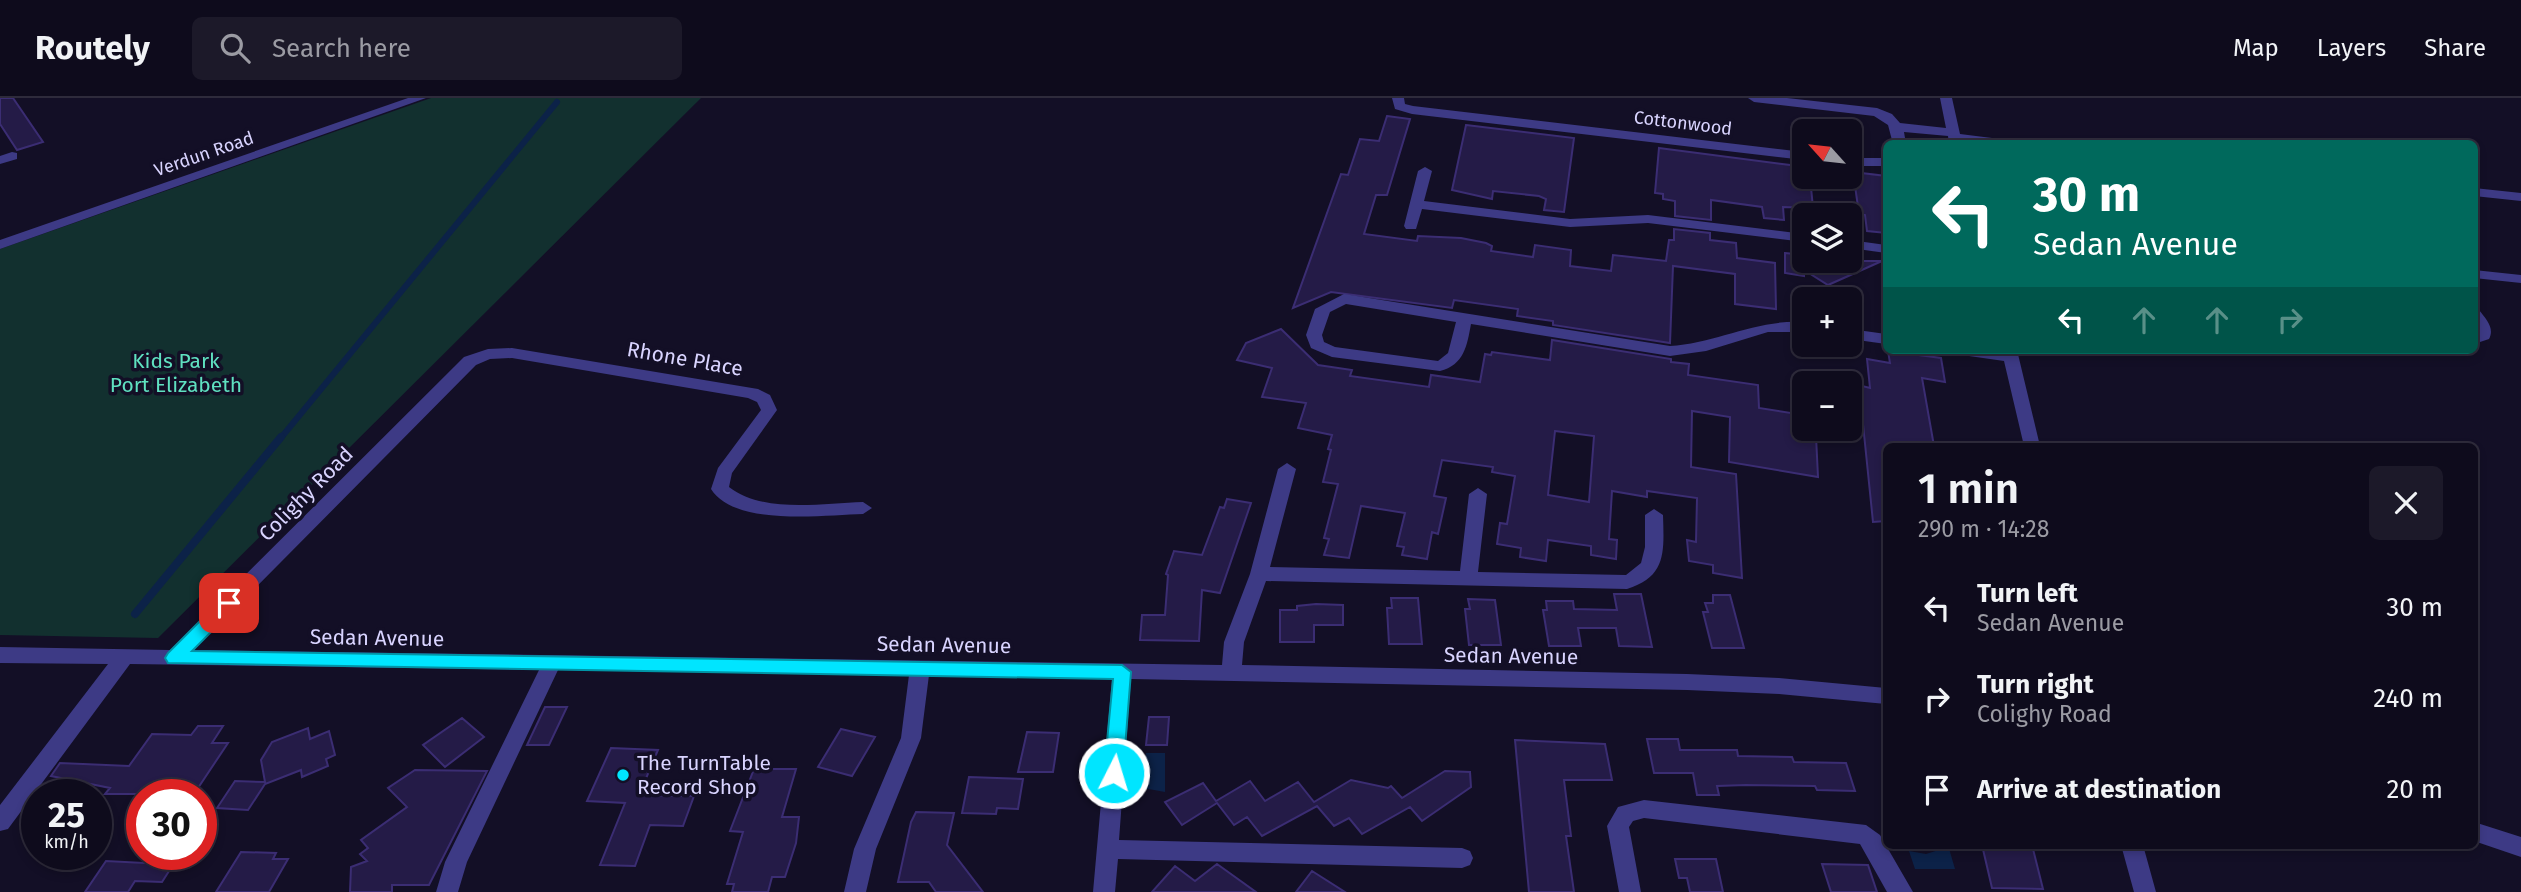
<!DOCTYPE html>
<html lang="en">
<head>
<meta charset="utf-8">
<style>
  :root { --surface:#0e0b1c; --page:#1c1929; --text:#f1f3f6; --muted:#9b9ba3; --line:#2e2b3b }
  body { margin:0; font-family:"Fira Sans",sans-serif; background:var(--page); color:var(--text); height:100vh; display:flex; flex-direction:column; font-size:26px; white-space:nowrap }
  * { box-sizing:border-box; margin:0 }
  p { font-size:23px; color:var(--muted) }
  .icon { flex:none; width:38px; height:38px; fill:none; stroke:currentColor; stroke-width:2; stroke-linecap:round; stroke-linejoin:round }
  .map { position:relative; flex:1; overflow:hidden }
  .side { position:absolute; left:1883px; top:345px; width:595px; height:406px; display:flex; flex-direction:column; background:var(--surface); border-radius:10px; box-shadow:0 4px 10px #0003,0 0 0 2px var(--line) }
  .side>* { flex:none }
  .guide { position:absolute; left:1883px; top:42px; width:595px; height:214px; border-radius:10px; box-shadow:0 4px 10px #0003,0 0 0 2px var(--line); background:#00695c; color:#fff; overflow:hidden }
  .needle { width:46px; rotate:297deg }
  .controls { position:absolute; left:1792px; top:21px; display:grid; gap:14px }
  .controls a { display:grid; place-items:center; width:70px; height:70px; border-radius:10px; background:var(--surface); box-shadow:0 4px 10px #0003,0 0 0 2px var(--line); font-size:35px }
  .speed { position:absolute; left:21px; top:681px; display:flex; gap:14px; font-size:35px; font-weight:700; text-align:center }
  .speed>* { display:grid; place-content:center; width:91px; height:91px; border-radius:50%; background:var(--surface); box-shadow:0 4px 10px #0003,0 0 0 2px var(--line); line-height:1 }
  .speed small { font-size:18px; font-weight:400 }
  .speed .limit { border:10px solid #d22; background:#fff; color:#111 }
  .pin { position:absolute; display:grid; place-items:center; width:60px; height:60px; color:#fff; margin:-30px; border-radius:14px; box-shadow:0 4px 10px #0006 }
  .me { position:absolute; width:77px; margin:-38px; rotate:5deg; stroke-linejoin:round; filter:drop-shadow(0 0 5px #0008) }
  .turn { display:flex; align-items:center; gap:24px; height:147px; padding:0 35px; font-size:32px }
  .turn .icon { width:91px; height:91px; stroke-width:2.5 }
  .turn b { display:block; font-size:49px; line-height:60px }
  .lanes { display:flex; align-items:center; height:66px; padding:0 35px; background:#0003; justify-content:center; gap:35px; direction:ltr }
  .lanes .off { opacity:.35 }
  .round { display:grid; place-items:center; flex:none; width:74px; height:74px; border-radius:10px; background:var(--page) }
  .summary { display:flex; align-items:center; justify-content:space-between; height:119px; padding:0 35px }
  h1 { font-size:42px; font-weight:600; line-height:52px }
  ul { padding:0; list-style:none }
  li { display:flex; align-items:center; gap:21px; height:91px; padding:0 35px }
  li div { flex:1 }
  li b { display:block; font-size:26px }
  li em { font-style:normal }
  header { display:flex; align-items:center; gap:42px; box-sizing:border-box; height:98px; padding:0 35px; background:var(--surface); border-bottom:2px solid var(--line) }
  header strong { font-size:33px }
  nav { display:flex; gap:38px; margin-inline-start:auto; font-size:24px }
  .search { width:490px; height:63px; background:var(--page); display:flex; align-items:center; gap:18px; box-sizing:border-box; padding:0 24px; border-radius:10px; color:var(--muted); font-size:26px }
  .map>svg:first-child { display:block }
  .green { fill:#12302f }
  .water { fill:#0c2248 }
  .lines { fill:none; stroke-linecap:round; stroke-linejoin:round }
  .stream-far1 { stroke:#0c2248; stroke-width:6 }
  .stream { stroke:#0c2248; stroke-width:8 }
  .building { fill:#241b47; stroke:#3b2d73; stroke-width:2; fill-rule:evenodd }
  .minor { fill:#3d3a85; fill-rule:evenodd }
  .route { fill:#00e5ff; stroke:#0095a6; stroke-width:2 }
  .poi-dot { fill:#00e5ff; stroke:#130f26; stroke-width:2.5 }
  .labels { text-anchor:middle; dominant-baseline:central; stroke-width:7; stroke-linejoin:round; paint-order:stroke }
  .far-street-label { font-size:18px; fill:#d9d4ff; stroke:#130f26 }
  .street-label { font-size:21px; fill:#d9d4ff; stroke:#130f26 }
  .park-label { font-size:21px; fill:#5fe0c0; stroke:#130f26 }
  .poi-label { font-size:21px; fill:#d9d4ff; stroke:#130f26; text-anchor:start }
</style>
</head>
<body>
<header>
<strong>Routely</strong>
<div class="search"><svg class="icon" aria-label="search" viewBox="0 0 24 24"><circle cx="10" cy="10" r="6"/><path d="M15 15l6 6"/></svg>Search here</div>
<nav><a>Map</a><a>Layers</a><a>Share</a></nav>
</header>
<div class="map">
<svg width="2521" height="794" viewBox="0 0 2521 794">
  <rect width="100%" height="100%" fill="#130f26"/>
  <!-- green -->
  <path class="green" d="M431,0H701L158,540L0,537V151Z"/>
  <!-- water -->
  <path class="water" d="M1146,655H1165V694L1143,690Z
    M1941,747H1948L1955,771H1915L1909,753L1926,756L1942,751Z"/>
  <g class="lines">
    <!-- stream-far1 -->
    <path class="stream-far1" d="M280,341L557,4"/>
    <!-- stream -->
    <path class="stream" d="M135,516L281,339"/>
  </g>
  <!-- building -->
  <path class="building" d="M0,0H13L43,44L17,52L0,26Z
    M1387,18L1410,21L1387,97H1376L1364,136L1417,143L1418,138L1461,140L1486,145L1492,148L1491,153L1533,159L1535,147L1571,152L1570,168L1611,173L1613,157L1666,163L1669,142H1674V131L1710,135V142L1736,145L1737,160L1775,165L1776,211L1735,206V176L1673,168L1670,245L1553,227V223L1517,218L1518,211L1454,202L1452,210L1331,194L1293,210L1341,76L1348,77L1360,41L1379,43Z
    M1466,27L1574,40L1564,114L1544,112L1546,101L1539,98L1493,93L1492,101L1452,92Z
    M1659,50L1798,68L1799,79H1810L1813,110L1783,109L1784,122L1764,120L1762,109L1711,102V122L1675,118V103L1663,101V96L1655,95Z
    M1853,74L1886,78V135L1867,133L1865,117L1859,116Z
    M1785,155L1804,157V163H1882L1828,187L1804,172V178L1785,175Z
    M1281,231L1318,267L1352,272L1350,278L1429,289L1431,277L1480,284L1485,256L1491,257L1492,254L1550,262L1552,242L1671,261V264L1689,266L1688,277L1758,287L1759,310L1804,317V336L1816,338L1818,379L1729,364L1730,319L1692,313L1691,369L1736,376L1742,480L1713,475V467L1689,463L1687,442L1696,444L1697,400L1647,393V399L1612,393L1609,441L1617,442L1616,461L1591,457V448L1548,442L1546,463L1520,459L1521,450L1497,446L1500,425L1507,426L1515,378L1492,374L1493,369L1442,362L1434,398L1446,400L1438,436L1432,434L1427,461L1402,457L1404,449L1397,448L1405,415L1361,408L1349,460L1324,457L1329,441L1324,440L1338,386L1323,384L1331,352L1328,351L1332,337L1298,330L1306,305L1262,299L1272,270L1237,262L1246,245ZM1555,333L1594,338L1589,404L1548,397Z
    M1888,253L1941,260L1945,284L1922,280L1934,348H1886V423L1873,424L1863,326L1850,323V285L1870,290L1867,261L1890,265Z
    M1227,401L1251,405L1220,495L1202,492L1199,543L1140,542L1142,517H1165L1168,477L1166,476L1174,453L1202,457L1220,409L1224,410Z
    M1614,496H1641L1652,549L1619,548L1616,530H1578L1581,548H1549L1543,512H1547L1546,503H1573L1574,511L1617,512Z
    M1713,497H1730L1744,550H1712L1703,514H1708L1705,505H1713Z
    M1391,500H1418L1422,546H1389L1387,510H1392Z
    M1468,501L1495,502L1501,547H1469L1465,511H1470Z
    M1316,506L1343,507V527H1314V544H1280V512H1297V508Z
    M545,609H567L549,647H527Z
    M1149,619H1169L1167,647H1146Z
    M462,620L484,639L445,669L423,647Z
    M198,628H223L212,645H228L194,696H105L110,690L51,678L60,665L129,668L152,636L191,637Z
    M308,630L310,641L329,633L335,657L326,661L328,668L302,679L301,672L265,686L248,712L217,710L235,683L265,684L261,662L272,644Z
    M841,631L875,639L852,678L818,669Z
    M1027,634L1059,635L1053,674H1018Z
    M1647,641H1678L1680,652H1737L1738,658L1792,659L1794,664L1846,665L1855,693L1817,692L1815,688L1746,687L1717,688L1719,697H1697L1693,675H1654Z
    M1515,642L1605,646L1612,682H1564L1571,738H1566L1574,794H1529Z
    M611,650L658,652L639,697L694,698L683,728L650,727L635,768L600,767L625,705L587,703Z
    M754,671H796L782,719H799L796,745L785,779H772L768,794H732L734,786H727L743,734L730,733Z
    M415,672L487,673L429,787H392V794H350L351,769L367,763L360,756L368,750L361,742L407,709L388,690Z
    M1445,673L1470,674L1471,689L1422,723L1410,709L1362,736L1349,720L1334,728L1317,708L1262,738L1247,719L1234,727L1217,705L1182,727L1165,704L1203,685L1216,703L1250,683L1265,703L1298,684L1314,704L1351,682L1388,690L1391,688L1402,700Z
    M969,679L1023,681L1018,711L997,710L996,716L962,715Z
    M916,714L954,715L947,747L983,794H936L929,784H898L911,724Z
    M1982,747H2032L2043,791L1992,790Z
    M241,754L276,755L273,761H288L269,794H216Z
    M149,756H180L162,784L135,783L128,794H85L106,763L144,765Z
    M1675,761H1716L1723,794H1690L1687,780H1679Z
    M1217,766L1256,794H1152L1175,768L1195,783Z
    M1822,766L1868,767L1877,794H1831Z
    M1312,773L1345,794H1296Z"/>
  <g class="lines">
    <!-- minor -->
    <path class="minor" d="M408,0H426L0,151V142Z
      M1392,0H1404L1405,6L1413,8L1804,54V62L1412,16L1395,11Z
      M1748,0H1787L1877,10L1892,16L1900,25L1946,30L1940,0H1952L1960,36L2008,42L2014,46H1949L1948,38L1904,34L1906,46H1893L1888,27L1874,18L1754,4Z
      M12,54L17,55V61L0,66V58Z
      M1850,60H1886V68H1850Z
      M1425,69L1432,73L1424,103L1570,121L1648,117L1804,136V144L1648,125L1570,129L1422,111L1416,131H1406L1404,128L1418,73Z
      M2474,90L2521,95V103L2474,98Z
      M1850,142L1886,147V155L1850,150Z
      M2474,172L2521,177V185L2474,180Z
      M1344,196L1670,248C1716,245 1757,221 1804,224V234H1768L1706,253L1670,258L1471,226C1467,248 1464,267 1440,273L1332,259L1311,250L1306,237L1315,211ZM1346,206L1456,224L1448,255L1438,263L1335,249L1324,244L1322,237L1330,214Z
      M2474,210L2479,212C2486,221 2495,230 2489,241L2474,246Z
      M1850,231L1886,236V246L1850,241Z
      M512,250L758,291L770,297L777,312L732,375L729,389C764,416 822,405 863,404L872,410L863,416C824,417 735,429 711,391L718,370L761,312L757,304L748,300L512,260L490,261L476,267L194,552L1222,567L1224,544L1250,476L1278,371L1287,365L1296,371L1270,469L1460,473L1469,396L1478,390L1487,396L1478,474L1626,477L1641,465L1645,449V417L1654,411L1663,417C1664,453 1667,479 1627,491L1266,483L1244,544L1242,567L1687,576L1779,580L1886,590V606L1779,596L1687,592L1131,581L1119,742L1462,750L1470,753L1473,760L1470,767L1462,770L1118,761L1115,794H1093L1112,581L929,577L921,640L876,751L866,794H844L854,751L901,640L909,577L558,572L467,764L458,794H436L445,764L539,572L130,566L8,731L0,733V707L108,566L0,565V549L170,552L464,259L488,251Z
      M1954,252H2017L2040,348H2024L2004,263L1962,257Z
      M1644,702L1866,727L1880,737L1913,794H1887L1860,746L1644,720L1633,723L1629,729L1641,794H1619L1607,728L1618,709Z
      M2474,724L2521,739V759L2474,743Z
      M2121,747H2143L2156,794H2134Z"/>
  </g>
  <!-- route -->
  <path class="route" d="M229,499L235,500L238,505L235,510L192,553L1122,567L1131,574L1123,675L1121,681H1107L1104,675L1113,581L168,565L165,560L168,555L223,500Z"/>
  <!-- markers -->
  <circle class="poi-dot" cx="623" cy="677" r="7"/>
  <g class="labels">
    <!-- far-street labels -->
    <g class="far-street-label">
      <text transform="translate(1683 25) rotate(7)">Cottonwood</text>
      <text transform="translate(204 56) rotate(-19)">Verdun Road</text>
    </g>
    <!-- street labels -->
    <g class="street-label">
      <text transform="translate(685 261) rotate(10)">Rhone Place</text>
      <text transform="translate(306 396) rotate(-45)">Colighy Road</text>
      <text transform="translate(377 540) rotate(1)">Sedan Avenue</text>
      <text transform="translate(944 547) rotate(1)">Sedan Avenue</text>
      <text transform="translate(1511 558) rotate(1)">Sedan Avenue</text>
    </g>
    <!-- park labels -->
    <g class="park-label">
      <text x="176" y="263">Kids Park<tspan x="176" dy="24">Port Elizabeth</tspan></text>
    </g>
    <!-- poi labels -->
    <g class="poi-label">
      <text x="637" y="665">The TurnTable<tspan x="637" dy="24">Record Shop</tspan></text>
    </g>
  </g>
</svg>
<div class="controls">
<a><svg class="needle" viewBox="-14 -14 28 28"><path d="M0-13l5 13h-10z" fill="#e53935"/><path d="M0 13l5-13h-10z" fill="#9b9ba3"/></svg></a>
<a><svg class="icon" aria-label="layers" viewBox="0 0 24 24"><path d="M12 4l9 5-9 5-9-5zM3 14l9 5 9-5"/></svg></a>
<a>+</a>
<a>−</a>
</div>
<div class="speed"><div>25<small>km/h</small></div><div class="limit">30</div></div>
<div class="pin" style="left:229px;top:505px;background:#d93025"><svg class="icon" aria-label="arrive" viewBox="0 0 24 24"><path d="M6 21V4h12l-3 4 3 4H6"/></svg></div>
<svg class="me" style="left:1114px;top:675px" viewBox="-20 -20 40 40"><circle r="17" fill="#00e5ff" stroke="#fff" stroke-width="3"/><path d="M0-11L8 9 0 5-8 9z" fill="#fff"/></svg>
<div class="guide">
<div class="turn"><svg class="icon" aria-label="left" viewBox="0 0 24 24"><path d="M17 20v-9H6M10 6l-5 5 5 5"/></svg><div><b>30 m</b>Sedan Avenue</div></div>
<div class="lanes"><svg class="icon" aria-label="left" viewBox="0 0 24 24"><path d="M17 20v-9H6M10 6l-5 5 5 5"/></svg><svg class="icon off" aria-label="ahead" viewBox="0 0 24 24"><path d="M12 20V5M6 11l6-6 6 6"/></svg><svg class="icon off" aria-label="ahead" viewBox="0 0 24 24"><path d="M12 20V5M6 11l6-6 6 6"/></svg><svg class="icon off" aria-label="right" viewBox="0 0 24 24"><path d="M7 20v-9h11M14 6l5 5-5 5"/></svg></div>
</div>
<section class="side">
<div class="summary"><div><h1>1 min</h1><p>290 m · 14:28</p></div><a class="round"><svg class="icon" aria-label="close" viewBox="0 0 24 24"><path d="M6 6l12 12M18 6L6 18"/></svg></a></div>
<ul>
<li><svg class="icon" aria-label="left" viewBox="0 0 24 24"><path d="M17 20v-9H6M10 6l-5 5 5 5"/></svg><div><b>Turn left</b><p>Sedan Avenue</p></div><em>30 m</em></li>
<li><svg class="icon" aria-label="right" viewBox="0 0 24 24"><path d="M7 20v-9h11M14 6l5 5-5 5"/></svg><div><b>Turn right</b><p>Colighy Road</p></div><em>240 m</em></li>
<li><svg class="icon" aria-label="arrive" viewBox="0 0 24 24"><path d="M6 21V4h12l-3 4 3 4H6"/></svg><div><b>Arrive at destination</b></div><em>20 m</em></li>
</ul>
</section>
</div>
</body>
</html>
